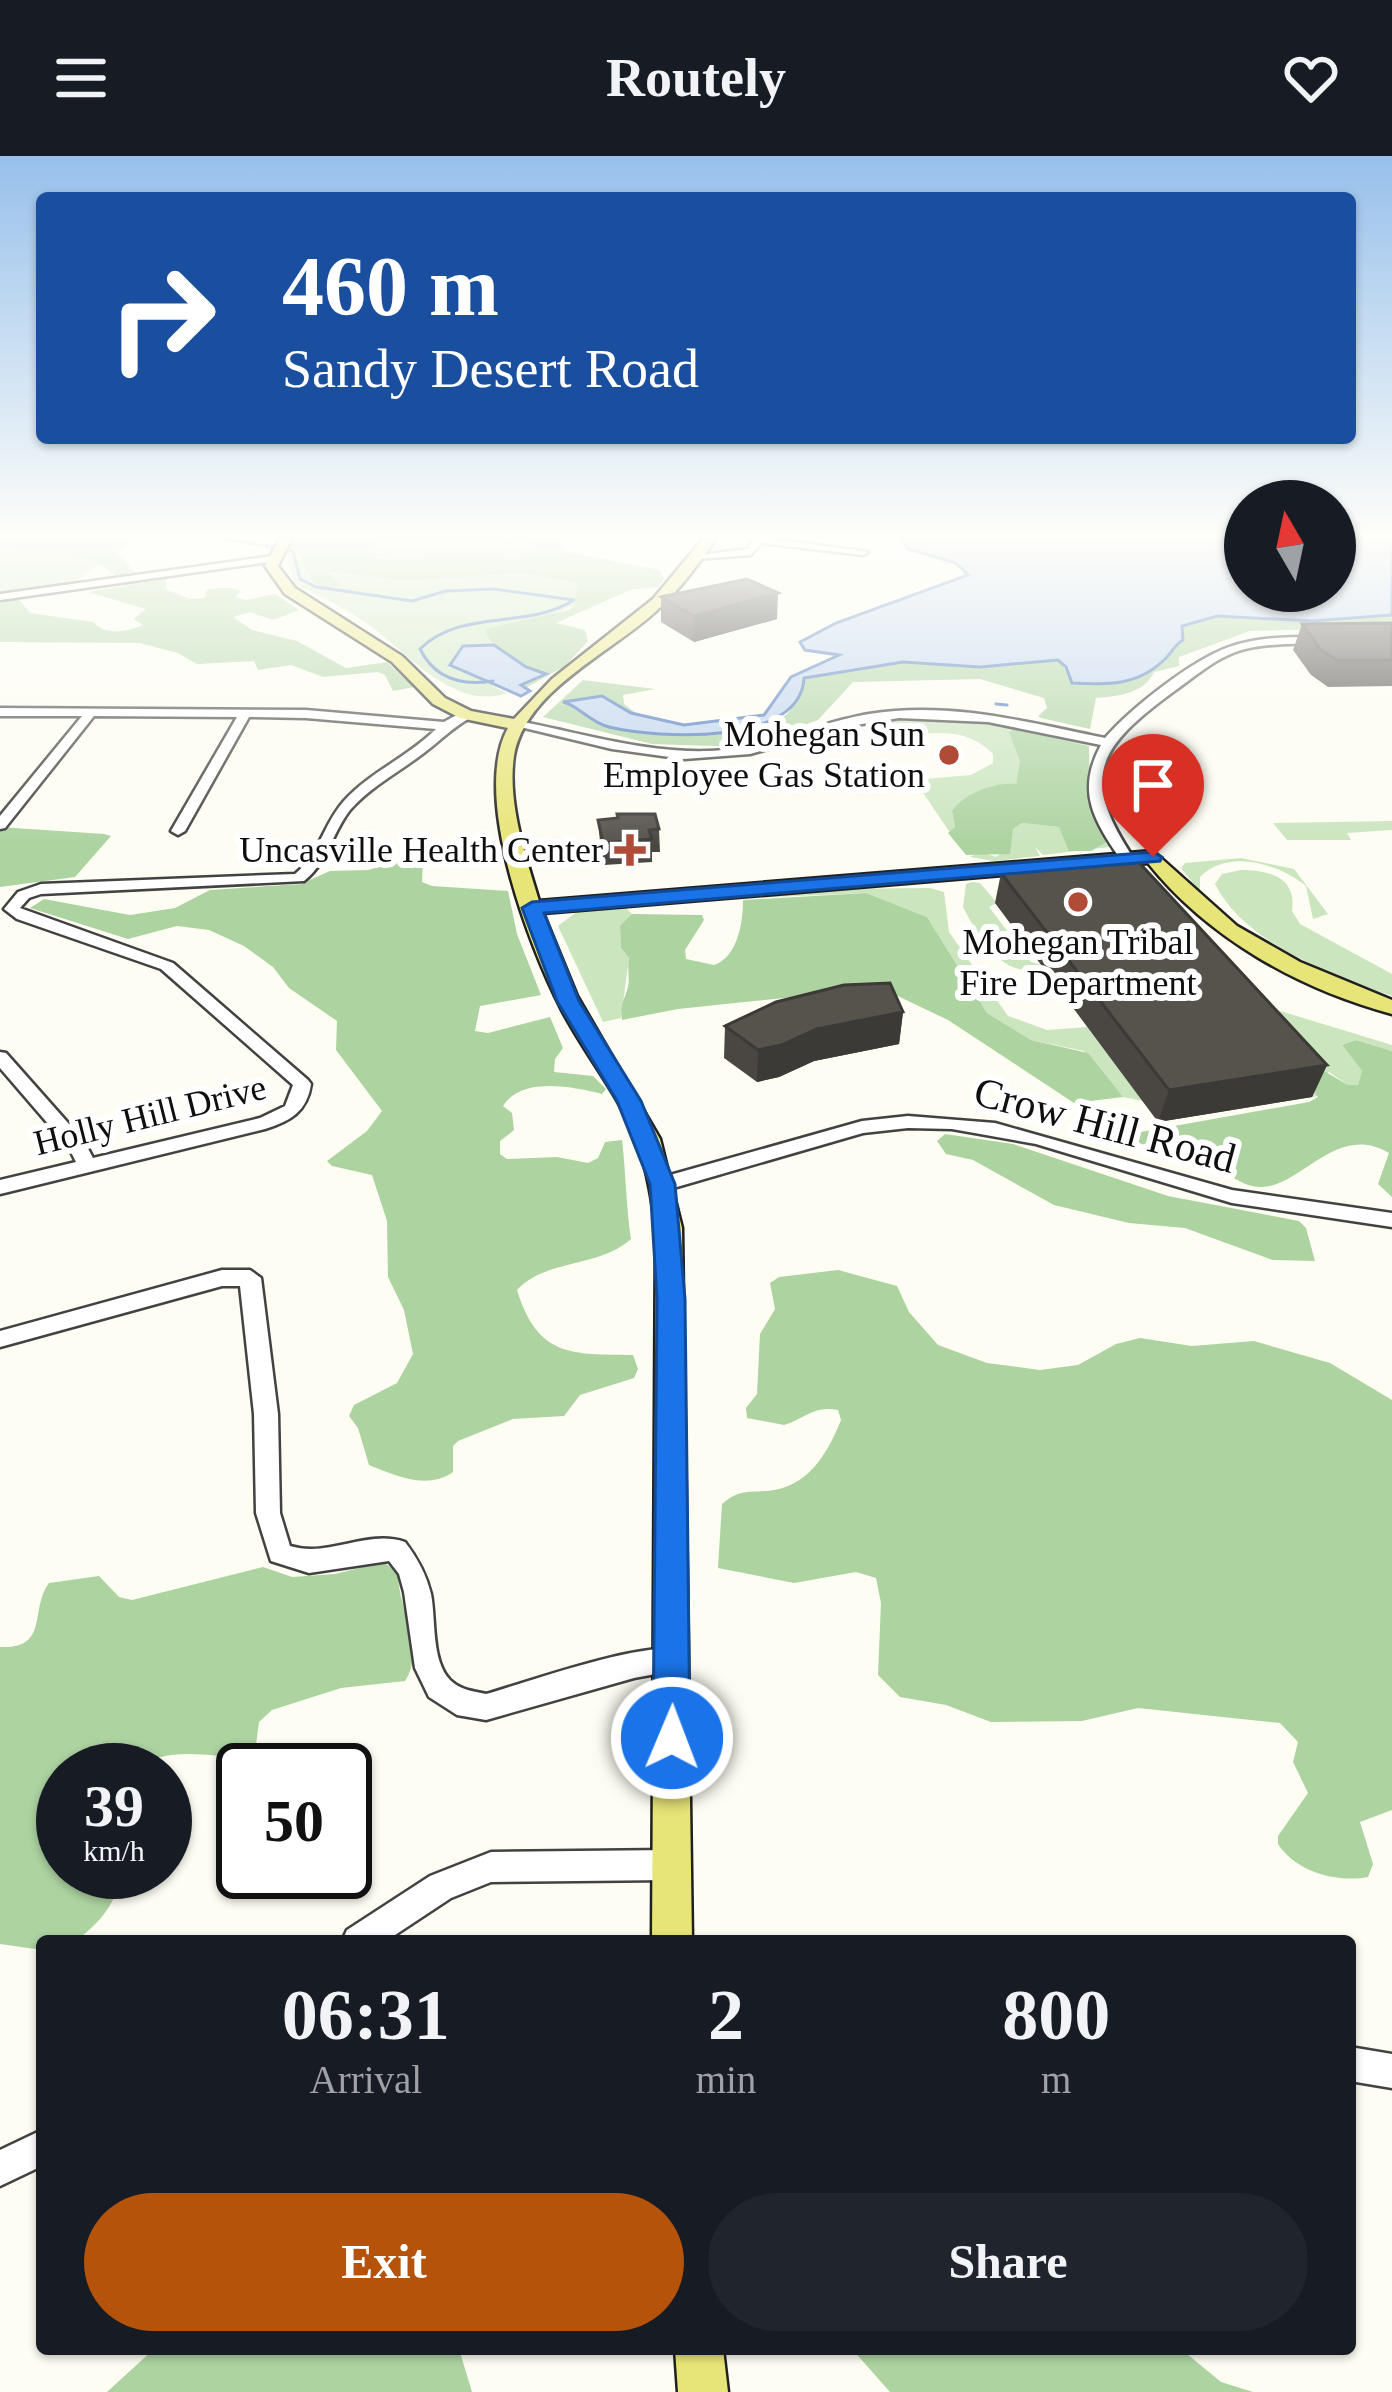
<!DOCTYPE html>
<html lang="en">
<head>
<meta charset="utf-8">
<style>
  :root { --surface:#171b24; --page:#20242c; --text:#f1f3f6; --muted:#9ea1a6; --accent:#b45309 }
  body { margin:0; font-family:"Times New Roman",serif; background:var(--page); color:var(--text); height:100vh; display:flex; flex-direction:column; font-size:45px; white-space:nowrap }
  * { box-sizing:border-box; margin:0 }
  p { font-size:39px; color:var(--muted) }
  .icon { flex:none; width:66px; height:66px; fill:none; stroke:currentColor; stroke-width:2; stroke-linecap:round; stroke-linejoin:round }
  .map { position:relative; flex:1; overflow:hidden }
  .sheet { position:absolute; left:36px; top:1779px; width:1320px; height:420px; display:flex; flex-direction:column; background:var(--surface); border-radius:12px; box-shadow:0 3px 9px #0004 }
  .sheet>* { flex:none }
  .banner { position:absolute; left:36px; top:36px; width:1320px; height:252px; border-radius:12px; box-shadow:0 3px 9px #0004; background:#1a4fa0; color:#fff; overflow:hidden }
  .needle { width:78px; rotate:351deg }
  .tools { position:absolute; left:1224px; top:324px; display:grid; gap:24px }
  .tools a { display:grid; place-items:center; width:132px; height:132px; border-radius:50%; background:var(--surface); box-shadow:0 3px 9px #0004; font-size:60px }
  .speed { position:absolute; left:36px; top:1587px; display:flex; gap:24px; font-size:60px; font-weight:700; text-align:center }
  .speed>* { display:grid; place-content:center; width:156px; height:156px; border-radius:50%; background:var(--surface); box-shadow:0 3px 9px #0004; line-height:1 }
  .speed small { font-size:30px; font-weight:400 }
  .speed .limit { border:6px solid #111; border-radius:18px; background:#fff; color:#111 }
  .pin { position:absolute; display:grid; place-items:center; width:102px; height:102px; color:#fff; margin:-123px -51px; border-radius:50% 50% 50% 0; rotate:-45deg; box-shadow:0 0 12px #0007 }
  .pin .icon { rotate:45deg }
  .me { position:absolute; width:132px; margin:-66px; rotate:1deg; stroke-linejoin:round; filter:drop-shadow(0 0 9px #0008) }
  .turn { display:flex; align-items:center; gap:42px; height:252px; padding:0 48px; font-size:54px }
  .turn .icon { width:156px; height:156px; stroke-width:2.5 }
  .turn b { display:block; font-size:84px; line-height:102px }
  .eta { display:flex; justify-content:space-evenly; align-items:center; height:204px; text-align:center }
  .eta b { font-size:72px; font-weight:700; line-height:84px }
  .action { display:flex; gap:24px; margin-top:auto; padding:24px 48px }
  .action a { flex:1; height:138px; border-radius:72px; background:var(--accent); color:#fff; font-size:48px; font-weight:700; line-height:138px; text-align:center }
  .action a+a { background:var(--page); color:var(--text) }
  header { display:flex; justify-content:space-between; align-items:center; height:156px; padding:0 48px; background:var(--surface); font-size:54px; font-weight:700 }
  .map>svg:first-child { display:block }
  .green { fill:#cbe5bf }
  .forest { fill:#add3a1 }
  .cemetery { fill:#d1dec5 }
  .water { fill:#bdd2ef; stroke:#4d78be; stroke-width:3 }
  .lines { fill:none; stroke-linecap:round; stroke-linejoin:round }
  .stream { stroke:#4d78be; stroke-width:3 }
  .minor-casing { stroke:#424242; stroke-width:5 }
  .major-casing { stroke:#202020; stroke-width:5 }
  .minor { fill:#fff; fill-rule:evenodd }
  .major { fill:#e8e578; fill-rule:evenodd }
  .wall { fill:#4a4742 }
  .shaded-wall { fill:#3c3a36 }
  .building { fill:#56534d; stroke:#3c3a36; stroke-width:3 }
  .route { fill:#1a73e8; stroke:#114b97; stroke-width:3 }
  .poi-dot { fill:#af4b37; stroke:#fff; stroke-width:4.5 }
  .labels { text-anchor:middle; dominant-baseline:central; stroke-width:12; stroke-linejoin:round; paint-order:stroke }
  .far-poi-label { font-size:36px; fill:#0f0f0f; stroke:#fff; text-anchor:end }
  .far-street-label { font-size:36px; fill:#0f0f0f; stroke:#fff }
  .street-label { font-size:42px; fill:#0f0f0f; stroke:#fff }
</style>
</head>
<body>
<header><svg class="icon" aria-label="menu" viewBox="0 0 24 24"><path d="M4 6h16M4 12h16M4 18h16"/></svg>Routely<svg class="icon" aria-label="heart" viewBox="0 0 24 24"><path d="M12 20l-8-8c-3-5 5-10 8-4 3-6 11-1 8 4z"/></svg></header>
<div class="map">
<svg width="1392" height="2236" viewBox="0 0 1392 2236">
  <rect width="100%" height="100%" fill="#fdfdf3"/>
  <!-- green -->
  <path class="green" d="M0,378H143L72,428L0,438Z
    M286,393L298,394C308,415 307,442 340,428L324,414L407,425L519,417L577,427L575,449L541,463L486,473L494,489H466L450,509L507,537C455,556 405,495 368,468C345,452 318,439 294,428Z
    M901,559L997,566L1087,589L1010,574L1020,605L1016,629L952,655L955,671L951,678L917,628L924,623L971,619L993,607V598C953,557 903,593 875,570L876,564Z
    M1392,665V674L1347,677L1351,684H1287L1273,667Z
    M1022,667L1059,671L1076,693L1091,695L1107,686L1110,691L1043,699L1035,691L1040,700L994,705L970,701L981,696L996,701L1009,691L1013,673Z
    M1241,702L1294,713L1328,758L1313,763L1306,730C1279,708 1228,692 1200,721V736L1181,712L1185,707Z
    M1241,714C1270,714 1297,722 1292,755L1300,768L1392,818V840C1333,819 1245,788 1215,728L1222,718Z
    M972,726L980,727L997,747L989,751L1031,806L1041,809C1006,829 977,778 963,751L966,728Z
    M827,733L930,732L944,736L949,776L1008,860L1047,874L1087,871L1143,945L1123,941L1084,895L1031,884L987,857L927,761L866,737L751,742Z
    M624,750L632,758L620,771L621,792L629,802L621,862L603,866L558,770L578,755Z
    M1230,849L1277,854L1392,889V895L1356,884L1342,889L1362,915L1358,929H1348L1329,916L1311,931L1318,940L1312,941Z"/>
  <!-- forest -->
  <path class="forest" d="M0,378H134L118,383L122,390L115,396L136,417L120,422L91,403L0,393Z
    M294,378H380L371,400L384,403L477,398L520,402L534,387L530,378H554L566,396L660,414L664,424L658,431L630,434L556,467L585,474L588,485L565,510L524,533L520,529L546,517C525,510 489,495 485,473L569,454L575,449L577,427L519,417L407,425L326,415L342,429C308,439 308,416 298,394L288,392Z
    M166,423V433L189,443L205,442L206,434C215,432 232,430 240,435L236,441L247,444L275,438L299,454L273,464L250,456L233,461L252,474L297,485L346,512L387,506L414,531L393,535L385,519L378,516L323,521L291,509L258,514L254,505L197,508L178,497L140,487L0,486V443L18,442L30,457L93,466C106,480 126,476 143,469L133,463L146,453L88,436Z
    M1392,459V471L1250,475L1179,501V510L1154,516C1144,538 1118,540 1096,542L1090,573L1041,562L1038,560L1047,552L1044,542L980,523L853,526L818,564L741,591L652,588L543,561L583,524L655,533L623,539L624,548L636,557L567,544L565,547C579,550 585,562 602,569C638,582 761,584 788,557C795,550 798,531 802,521L903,506L980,511L1060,504L1072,527C1123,532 1156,521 1183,479L1182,470L1217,460L1312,465Z
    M1014,573L1089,590L1090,648L1107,686L1091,695H1069L1059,671L1022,667L1013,673L1010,698L966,699L948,677L955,671L952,655C965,637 994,626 1016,628L1020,605L1009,576Z
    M0,671L104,678L111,680L75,721L0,731Z
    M412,702L423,705L422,726L432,730L508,735L517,778L541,839L480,850L475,875L488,877L550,861L563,892L555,903L554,916L593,920L606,933L602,938C573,931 522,920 503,950L512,957L514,974L500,985V998L507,1003L557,1001L588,1007L598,1002L605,986L622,984C626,1018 626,1051 631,1083C599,1112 545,1103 517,1134C538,1202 572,1198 633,1199L638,1213L634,1222L580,1239L564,1260L513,1263L458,1285L453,1290V1316C427,1334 396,1320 369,1309L358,1272L349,1260L354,1249L397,1227L413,1198L404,1154L388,1121L387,1065L372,1019L332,1010L327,1005L367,975L382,955L336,894L337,865L289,832L273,811L244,790L209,774L177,770L128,783L30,752L44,743L130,759L175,752L210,734L301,728L330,715L368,714Z
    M866,737L927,761L987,857L1031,884L1088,897L1123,941L1074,947L948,864L881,832L678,853L622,864C620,848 624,845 628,831C630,823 627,812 629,802L621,792L620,770L632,758L702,759L704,764L685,794L686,803L714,809C738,801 743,766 743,744Z
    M1356,884L1392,895V1041L1378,1028L1389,997C1337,966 1302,1030 1262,1031C1245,1032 1234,1020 1219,1015C1187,1004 1153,996 1124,979L1309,946L1318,941L1310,930L1324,915L1348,929H1358L1362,915L1342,889Z
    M945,978L1013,988L1168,1040L1299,1065L1306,1072L1315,1105L1273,1104L1185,1072L1129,1067L1054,1049L973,1004L946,998L937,985Z
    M838,1114L897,1130L909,1156L938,1189L987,1207L1040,1214L1078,1209L1116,1188L1140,1182L1192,1190L1254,1185L1330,1207L1392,1244V1654L1360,1666L1373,1708L1368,1721C1337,1727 1296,1716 1278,1688V1680L1308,1637L1293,1606L1298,1586L1280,1567L1138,1552L1082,1565L991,1566L946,1549L900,1541L878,1519L881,1447L876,1422L856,1416L794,1427L718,1412L722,1348C738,1334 746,1336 767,1335C807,1332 827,1299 841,1264L838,1254C814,1249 804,1263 784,1269L747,1262L746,1252L757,1238L760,1178L775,1153L770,1127L779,1121Z
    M383,1406L398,1416C397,1450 426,1494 405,1525L341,1532L272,1554L259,1566L255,1596L247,1601C212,1602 164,1588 136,1614H63V1716H120C119,1746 99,1767 76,1785H42V1794L0,1788V1491C50,1493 29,1454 49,1427L99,1420L119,1441L132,1444L263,1411L292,1421L335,1418Z
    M154,2193H459L472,2236H107Z
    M852,2193H1181L1221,2226L1253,2236H890Z"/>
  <!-- cemetery -->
  <path class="cemetery" d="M380,378H530L534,387L524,402L477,398L390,403L370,399Z"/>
  <!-- water -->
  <path class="water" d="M898,378H1245V435H1335V378H1392V459L1312,465L1217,460L1182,470L1183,484C1173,490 1173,496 1164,504C1137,530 1107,529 1072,527L1066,511L1058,504L980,511L903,506L804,522C801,590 659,583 609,571C589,566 578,549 563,546L602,540L631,557L684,569L764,559L791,521L839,499L805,494L800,486L836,467L968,419L956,407L908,393Z
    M494,489L526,511L546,518L521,529L530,535L521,540L450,509L463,490Z"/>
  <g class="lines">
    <!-- stream -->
    <path class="stream" d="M201,378L293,395L300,423L316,431L412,445L446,435L494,433L574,444C527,474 461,452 420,493C435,523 462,530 493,525
      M996,548L1007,549"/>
    <defs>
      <path id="minor" d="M756,378H766L764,382L868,396L863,399L761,387L751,399L697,403L692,400L748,393Z
        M272,400L276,405L0,444V438Z
        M1325,481L1329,482V486C1301,489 1273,486 1245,493C1217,500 1196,520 1173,536C1097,592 1079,621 1135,704L1128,708L1123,707C1095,666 1075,637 1101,589L988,566L899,562L850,570L750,598L684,603L612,593L512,569L518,565C581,577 644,597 708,595C764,593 815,567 869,558C949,545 1028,566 1105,582C1131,552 1192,504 1229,491C1260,480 1293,481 1325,481Z
        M0,552L306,554L444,566L462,556H470V562C453,571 441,584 425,596C401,615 371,630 350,654C332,677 328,706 304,725L41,738L29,742L20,752L173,807L308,924L311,928C307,956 290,965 265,973L0,1038V1024L76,1006L69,992L0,912V896L6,897L84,985L93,1002L260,962L285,950L293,929L161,813L17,763L4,753L18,736L41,728L295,718C319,699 324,667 344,645C370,616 408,601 436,573L306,562L249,561L185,675L178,679L171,675L237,561L94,560L5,672L0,673V660L82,560H0Z
        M908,960L995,967L1232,1034L1392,1057V1071L1232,1047L1036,988L952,973L908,972L863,977L663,1035L653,1028L656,1023L862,965Z
        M222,1114H250L261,1122L278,1258L280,1357L290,1390C329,1402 367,1373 405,1386C418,1403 426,1418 431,1438C436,1464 431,1504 450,1524C460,1534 473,1535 486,1538C525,1527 650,1482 683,1495L686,1504L683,1513L634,1522L486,1564L457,1559L429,1541L415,1512L404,1436L399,1418L389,1405L309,1417L271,1405L256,1357L254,1258L240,1130H222L0,1191V1175Z
        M669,1694L680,1698L684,1709L680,1720L669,1724L491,1726L451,1742L386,1785H342L347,1774L430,1720L491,1696Z
        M1350,1891L1392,1898V1932L1350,1925Z
        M42,1974V2010L0,2030V1994Z"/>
      <path id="major" d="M282,378H294L278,410L295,432L402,500L445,542L471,555L514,563L552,523L653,443L707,378H719C700,406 680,434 654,457C610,497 525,535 514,600C507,647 526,701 539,745L1153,695L1237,770L1300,806L1392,844V858C1299,833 1208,782 1148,707L543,757L577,840L660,983L682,1072L692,1785H652L656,1072C652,1042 647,1011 636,982C617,936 585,898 562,854C529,790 471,639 508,572L460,562L433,548L392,506L285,438L265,410Z
        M675,2193H723L728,2236H678Z"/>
    </defs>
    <!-- minor casing -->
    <use href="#minor" class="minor-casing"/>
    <!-- major casing -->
    <use href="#major" class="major-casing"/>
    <!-- minor -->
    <use href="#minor" class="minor"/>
    <!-- major -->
    <use href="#major" class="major"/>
  </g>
  <!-- wall -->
  <path class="wall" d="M661,441L777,463L694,486L661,466Z
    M1392,467V530L1328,531L1311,519L1293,494L1302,468Z
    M598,664L659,673L660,696H652V706L604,709L600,686Z
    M1001,717L1327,909L1312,941L1158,966L995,747Z
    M903,856L899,888L814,905L779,921L757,926L724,902L725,870Z"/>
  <!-- shaded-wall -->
  <path class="shaded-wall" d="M778,437L777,463L694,486V460Z
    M903,856L899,888L814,905L779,921L757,926L758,894L817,873Z
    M1327,909L1312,941L1158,966L1169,934Z"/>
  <!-- building -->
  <path class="building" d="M747,423L778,437L694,460L661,441Z
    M1392,467V504H1337L1320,493L1302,468Z
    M617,658H655L659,673L649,674L652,683L603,687L598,664L618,662Z
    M1133,700L1327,909L1169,934L1001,717Z
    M890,827L903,856L817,873L781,889L758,894L725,870L776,846L844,829Z"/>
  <!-- sky -->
  <linearGradient id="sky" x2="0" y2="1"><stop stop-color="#97c0eb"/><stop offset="0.55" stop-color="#fefefa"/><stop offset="1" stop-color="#fefefa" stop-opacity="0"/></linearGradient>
  <rect width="1392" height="691" fill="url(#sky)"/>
  <!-- route -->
  <path class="route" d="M1153,696L1162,701L1160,705L544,757L579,845L641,945L675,1028L685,1143L690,1582L685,1594L672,1600L659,1594L653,1582L657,1143L650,1028L617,945L557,845L522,752L532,746Z"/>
  <!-- markers -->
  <g class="poi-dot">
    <circle cx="949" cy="599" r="12"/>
    <path d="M624 676h12v12h12v12h-12v12h-12v-12h-12v-12h12z"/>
    <circle cx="1078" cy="746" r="12"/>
  </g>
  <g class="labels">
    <!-- far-poi labels -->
    <g class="far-poi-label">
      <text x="925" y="578">Mohegan Sun<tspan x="925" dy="41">Employee Gas Station</tspan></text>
      <text x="603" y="694">Uncasville Health Center</text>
      <text x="1078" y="786" text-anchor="middle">Mohegan Tribal<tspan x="1078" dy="41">Fire Department</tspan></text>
    </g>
    <!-- far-street labels -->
    <g class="far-street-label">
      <text transform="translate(150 959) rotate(-14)">Holly Hill Drive</text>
    </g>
    <!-- street labels -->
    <g class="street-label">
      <text transform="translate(1105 969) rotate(15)">Crow Hill Road</text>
    </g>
  </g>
</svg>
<div class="tools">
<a><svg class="needle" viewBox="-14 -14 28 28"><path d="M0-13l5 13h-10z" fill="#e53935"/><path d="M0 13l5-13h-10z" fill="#9ea1a6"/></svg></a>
</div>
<div class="speed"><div>39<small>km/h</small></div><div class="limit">50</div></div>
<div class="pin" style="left:1153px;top:701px;background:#d93025"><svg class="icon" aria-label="arrive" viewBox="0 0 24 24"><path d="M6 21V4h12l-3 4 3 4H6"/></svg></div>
<svg class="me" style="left:672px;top:1582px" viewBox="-20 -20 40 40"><circle r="17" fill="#1a73e8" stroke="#fff" stroke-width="3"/><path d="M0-11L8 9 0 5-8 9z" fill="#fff"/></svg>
<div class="banner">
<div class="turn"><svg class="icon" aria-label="right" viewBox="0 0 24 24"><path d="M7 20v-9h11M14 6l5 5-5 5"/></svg><div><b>460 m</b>Sandy Desert Road</div></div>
</div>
<section class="sheet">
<div class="eta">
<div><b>06:31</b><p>Arrival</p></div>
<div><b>2</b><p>min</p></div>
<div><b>800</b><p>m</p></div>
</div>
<div class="action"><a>Exit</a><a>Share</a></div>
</section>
</div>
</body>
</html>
